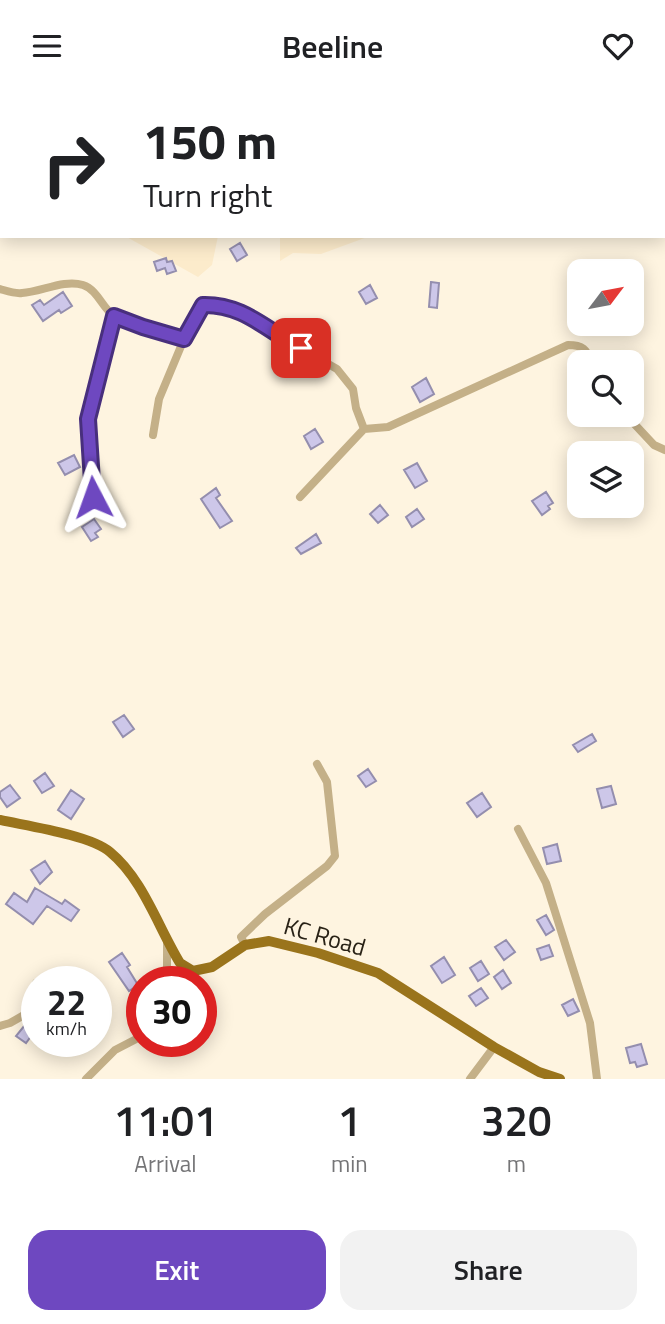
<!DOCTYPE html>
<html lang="en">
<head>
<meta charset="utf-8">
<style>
  :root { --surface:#fff; --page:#f2f2f2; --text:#202124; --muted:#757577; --accent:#6e48c0 }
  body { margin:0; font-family:"Titillium Web",sans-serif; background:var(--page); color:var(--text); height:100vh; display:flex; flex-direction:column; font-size:26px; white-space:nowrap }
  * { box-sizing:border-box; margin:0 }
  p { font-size:23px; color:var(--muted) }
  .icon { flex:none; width:38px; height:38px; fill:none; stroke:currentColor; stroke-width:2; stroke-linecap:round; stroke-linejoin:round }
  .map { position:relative; height:988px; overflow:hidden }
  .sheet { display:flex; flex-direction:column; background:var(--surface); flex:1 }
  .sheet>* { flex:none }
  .hud { position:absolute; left:0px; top:0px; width:665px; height:147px; box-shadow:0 4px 18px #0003; background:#fff; color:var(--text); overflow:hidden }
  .needle { width:46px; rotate:58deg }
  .fabs { position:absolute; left:567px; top:168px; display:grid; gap:14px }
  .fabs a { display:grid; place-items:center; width:77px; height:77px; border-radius:14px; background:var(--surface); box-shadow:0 4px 18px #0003; font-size:35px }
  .speed { position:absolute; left:21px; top:875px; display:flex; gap:14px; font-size:35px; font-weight:700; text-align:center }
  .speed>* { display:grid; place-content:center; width:91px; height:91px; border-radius:50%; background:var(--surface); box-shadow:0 4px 18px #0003; line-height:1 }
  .speed small { font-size:18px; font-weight:400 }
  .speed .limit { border:10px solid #d22; background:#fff; color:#111 }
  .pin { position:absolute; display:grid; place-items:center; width:60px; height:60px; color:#fff; margin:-30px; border-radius:14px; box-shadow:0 4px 10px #0006 }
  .me { position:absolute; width:77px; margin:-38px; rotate:356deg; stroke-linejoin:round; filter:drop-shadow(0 0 5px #0008) }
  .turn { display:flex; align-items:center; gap:24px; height:147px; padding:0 28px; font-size:32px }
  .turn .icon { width:91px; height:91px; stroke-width:2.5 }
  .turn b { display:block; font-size:49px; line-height:60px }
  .eta { display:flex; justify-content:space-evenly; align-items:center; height:119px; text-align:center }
  .eta b { font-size:42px; font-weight:600; line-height:49px }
  .primary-button { display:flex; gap:14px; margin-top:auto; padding:14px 28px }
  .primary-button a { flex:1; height:80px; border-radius:21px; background:var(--accent); color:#fff; font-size:28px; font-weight:600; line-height:80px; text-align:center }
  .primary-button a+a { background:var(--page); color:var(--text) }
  header { display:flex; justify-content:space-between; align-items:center; height:91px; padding:0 28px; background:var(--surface); font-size:32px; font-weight:600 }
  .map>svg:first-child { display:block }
  .built { fill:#fcebcb }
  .building { fill:#cdc7e9; stroke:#948eae; stroke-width:2 }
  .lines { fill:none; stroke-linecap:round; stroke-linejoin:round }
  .minor { stroke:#c4b088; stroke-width:8 }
  .major { stroke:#9a741c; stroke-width:10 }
  .route-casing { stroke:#482f7d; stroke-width:18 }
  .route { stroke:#6e48c0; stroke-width:12 }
  .labels { text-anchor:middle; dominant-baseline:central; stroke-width:7; stroke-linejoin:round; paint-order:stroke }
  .street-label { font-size:24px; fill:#292216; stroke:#fef4e0 }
</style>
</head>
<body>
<header><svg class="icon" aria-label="menu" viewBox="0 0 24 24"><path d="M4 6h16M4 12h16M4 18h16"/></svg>Beeline<svg class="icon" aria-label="heart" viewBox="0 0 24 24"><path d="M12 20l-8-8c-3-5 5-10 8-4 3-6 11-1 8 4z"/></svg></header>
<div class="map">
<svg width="665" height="988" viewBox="0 0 665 988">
  <rect width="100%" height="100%" fill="#fef4e0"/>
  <!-- built -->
  <path class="built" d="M37,0H411L410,2Z
    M125,145H218L212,174L198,186Z
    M280,145H370L321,163L293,162L280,170Z"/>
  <!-- building -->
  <path class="building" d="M240,152L247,164L237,170L230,158Z
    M166,167L167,171L172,170L176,180L167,183L165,177L157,180L154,171Z
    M431,191L439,192L437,217L429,216Z
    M370,194L377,207L366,213L359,201Z
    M63,201L72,215L61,222L59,219L43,230L32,214L40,209L44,214Z
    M426,287L434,303L420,311L412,296Z
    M315,338L323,351L311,358L304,345Z
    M74,364L80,376L65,384L58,372Z
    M417,372L427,390L415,397L404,379Z
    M216,397L220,404L216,407L232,430L220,437L201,408Z
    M546,401L553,412L548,415L550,418L542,424L532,410Z
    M380,414L388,424L378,432L370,423Z
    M417,418L424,428L412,436L406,426Z
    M94,428L101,438L95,442L98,446L91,450L82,436Z
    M316,443L321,452L301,463L296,457Z
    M124,624L134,638L123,646L113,631Z
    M592,643L596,650L578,661L573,654Z
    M368,678L376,690L366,696L358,685Z
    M45,682L54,695L42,702L34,690Z
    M10,694L20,707L7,716L0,706V701Z
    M611,695L616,713L602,717L597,698Z
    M71,699L84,708L71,728L58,719Z
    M482,702L491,716L477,726L467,712Z
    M557,753L561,770L547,773L543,757Z
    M45,770L52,781L40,793L31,779Z
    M35,797L62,813L65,809L79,819L71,830L47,815L33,833L6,813L14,802L27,811Z
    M546,824L554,839L546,844L537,829Z
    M506,849L515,861L504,869L495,856Z
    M549,854L553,865L541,869L537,858Z
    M122,862L130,874L127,876L138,894L129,900L109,871Z
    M444,866L455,884L442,892L431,875Z
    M481,870L489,883L478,890L470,877Z
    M503,879L511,892L502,898L494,886Z
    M481,897L488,907L476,915L469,905Z
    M573,908L579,920L568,925L562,914Z
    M25,934L34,941L26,952L16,945Z
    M641,953L647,973L637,976L635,971L630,972L626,957Z"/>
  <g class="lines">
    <!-- minor -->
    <path class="minor" d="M97,0L98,2
      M371,0L372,2
      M395,2L396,0
      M0,198C7,200 15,203 22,202C41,201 64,188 83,194C98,199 102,217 114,225L184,248L203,214H220L242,221L284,248L337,278L353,298L356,317L364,338
      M626,324L654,354L665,359
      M153,344L159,308L184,248
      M93,406L88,328L114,225
      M300,406L364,338L388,336L568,254C583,254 586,258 592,271
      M518,738L546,792L590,932L597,988
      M245,854L241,846L265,823L327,775L335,765L327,691L317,673
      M164,891L167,883V851
      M0,935L10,932L24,924L36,892
      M86,988L115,959L142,945
      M470,988L494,956"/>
    <!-- major -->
    <path class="major" d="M0,729C27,735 90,744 110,761C143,788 158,836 180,872L193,880L212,876L245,854L269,850L318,862L378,882L494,956L539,981L560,988"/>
  </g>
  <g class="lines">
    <defs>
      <path id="route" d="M93,406L88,328L114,225L143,236L184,248L203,214C244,213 267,240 301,257"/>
    </defs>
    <!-- route casing -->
    <use href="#route" class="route-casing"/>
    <!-- route -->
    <use href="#route" class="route"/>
  </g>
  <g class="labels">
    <!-- street labels -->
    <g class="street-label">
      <text transform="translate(325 845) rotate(16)">KC Road</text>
    </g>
  </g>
</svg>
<div class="fabs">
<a><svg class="needle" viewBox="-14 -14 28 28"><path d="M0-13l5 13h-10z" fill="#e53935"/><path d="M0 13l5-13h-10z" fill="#757577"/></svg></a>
<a><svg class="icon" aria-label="search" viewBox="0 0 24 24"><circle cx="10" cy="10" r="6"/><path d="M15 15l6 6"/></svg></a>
<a><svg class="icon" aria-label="layers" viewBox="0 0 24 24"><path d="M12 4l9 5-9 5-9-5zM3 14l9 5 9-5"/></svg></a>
</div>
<div class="speed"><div>22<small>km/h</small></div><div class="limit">30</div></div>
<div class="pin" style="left:301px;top:257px;background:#d93025"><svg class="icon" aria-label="arrive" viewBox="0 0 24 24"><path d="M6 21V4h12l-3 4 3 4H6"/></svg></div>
<svg class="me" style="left:93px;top:406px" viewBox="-20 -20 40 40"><path d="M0-17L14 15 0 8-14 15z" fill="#6e48c0" stroke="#fff" stroke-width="4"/></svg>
<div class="hud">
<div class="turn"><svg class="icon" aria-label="right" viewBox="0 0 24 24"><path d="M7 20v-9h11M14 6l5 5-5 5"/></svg><div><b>150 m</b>Turn right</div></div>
</div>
</div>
<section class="sheet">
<div class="eta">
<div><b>11:01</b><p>Arrival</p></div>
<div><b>1</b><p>min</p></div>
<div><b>320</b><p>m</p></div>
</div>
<div class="primary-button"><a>Exit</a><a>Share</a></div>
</section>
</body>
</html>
